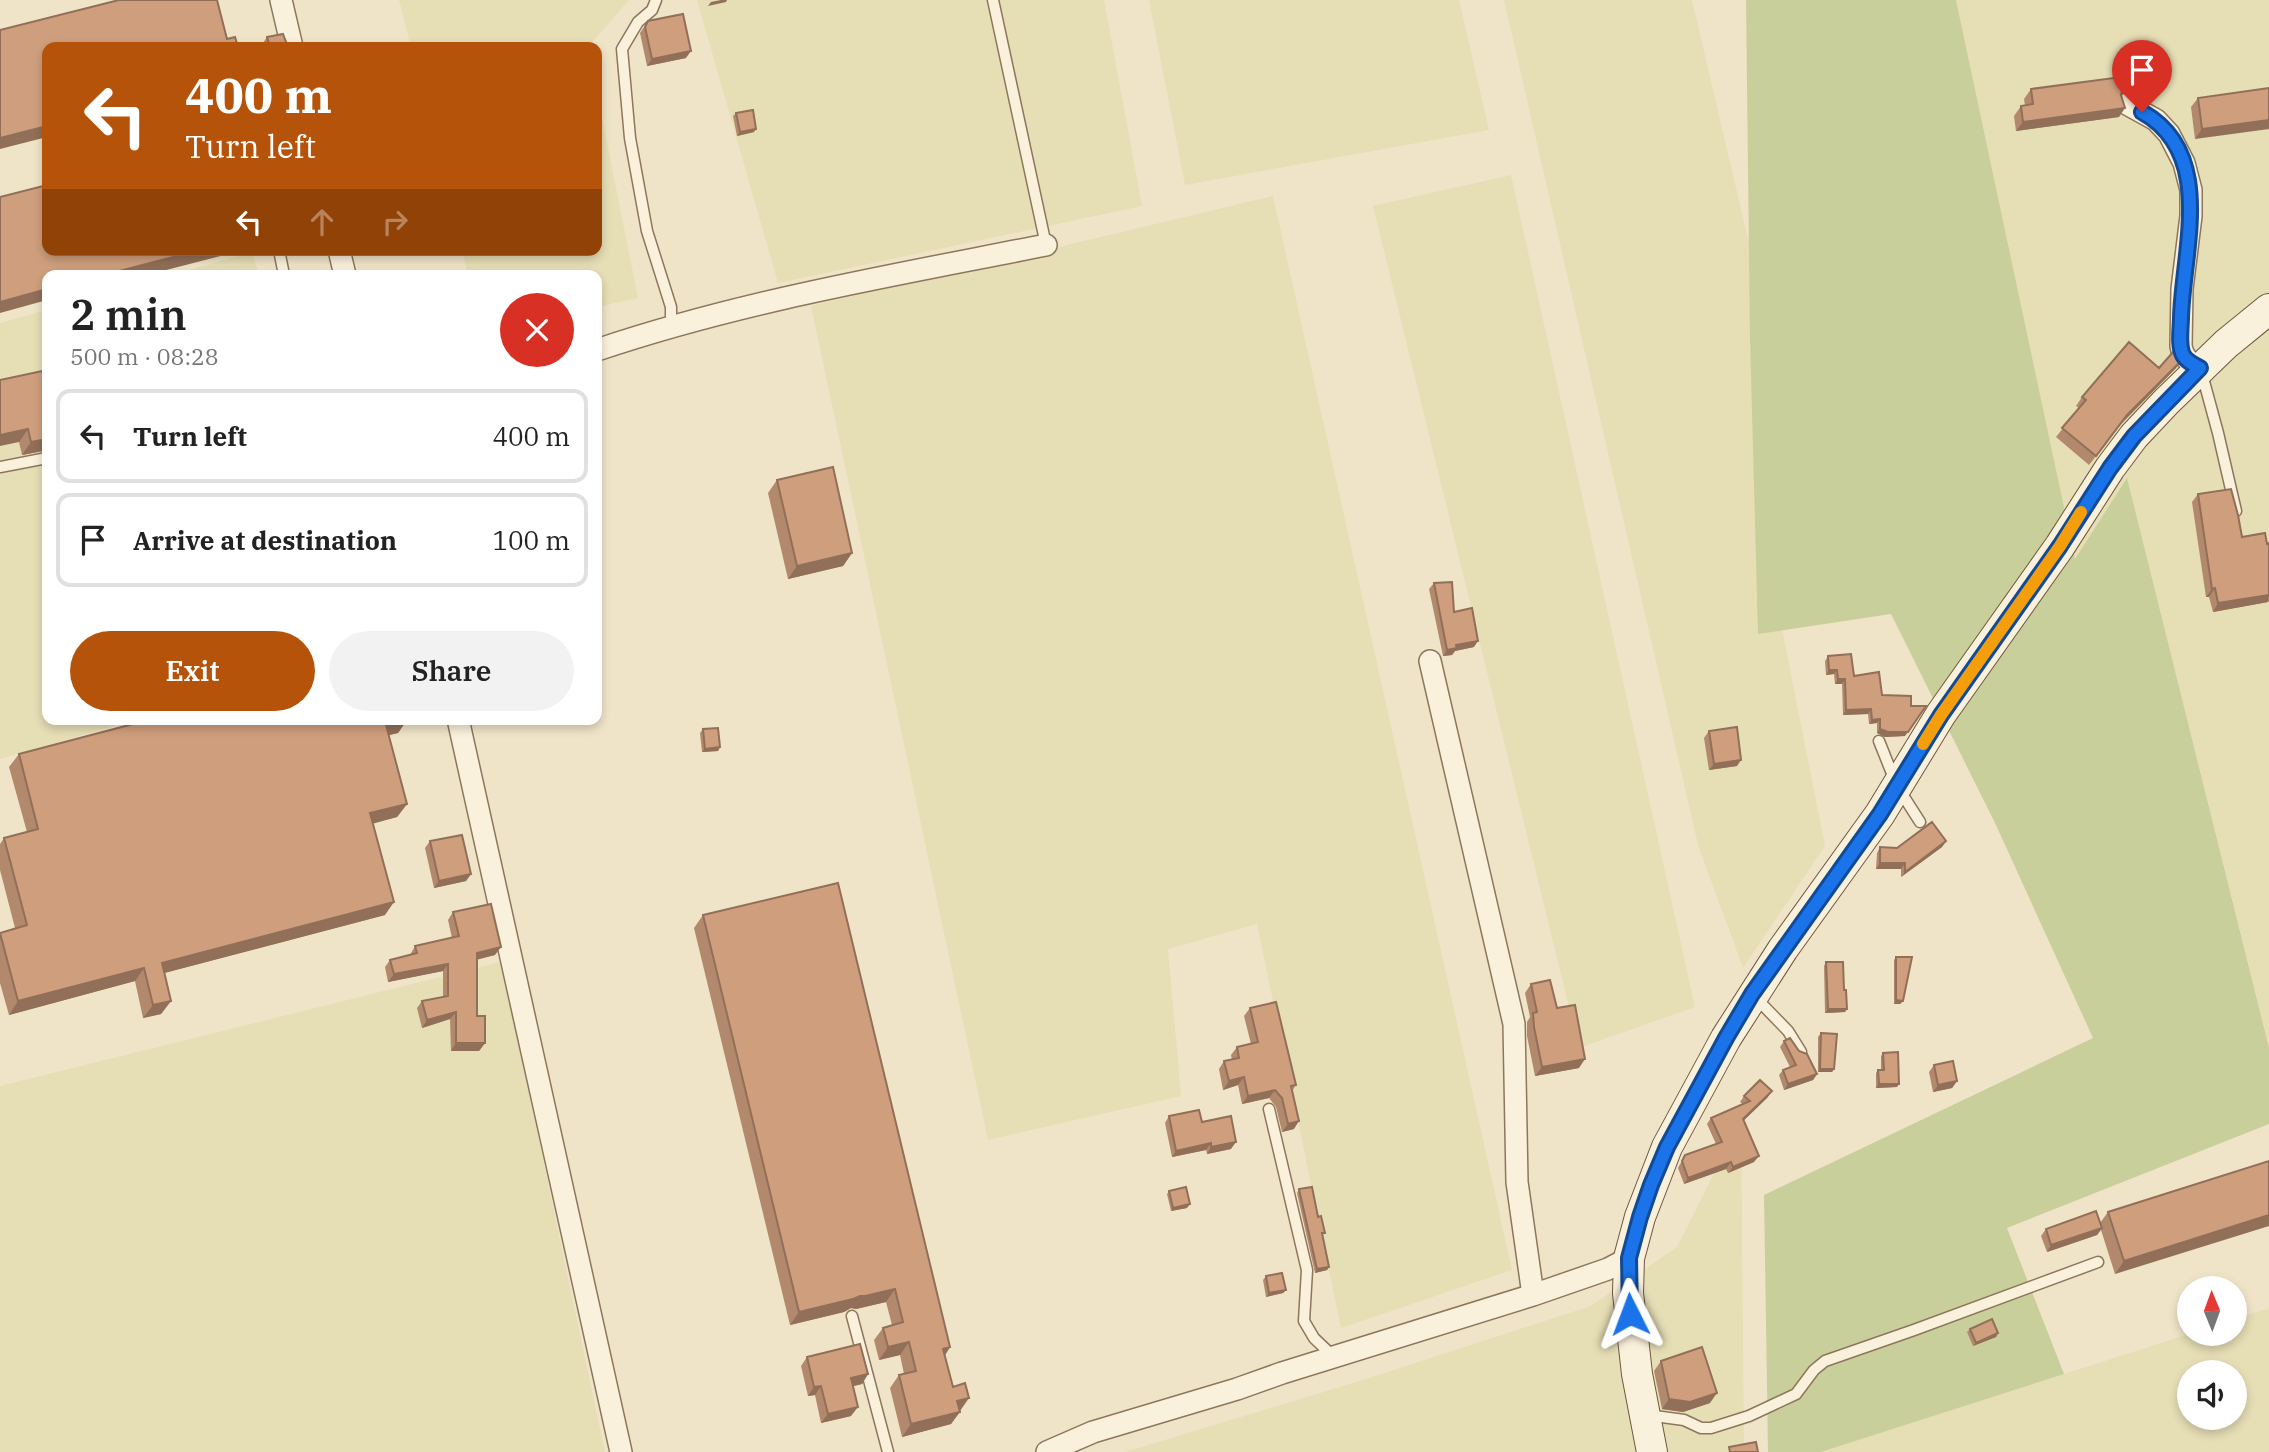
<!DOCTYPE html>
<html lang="en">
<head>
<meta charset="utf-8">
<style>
  :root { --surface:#fff; --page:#f2f2f2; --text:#222; --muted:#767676; --line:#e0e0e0; --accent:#b45309 }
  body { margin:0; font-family:"IBM Plex Serif",serif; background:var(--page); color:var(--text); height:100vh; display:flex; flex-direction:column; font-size:26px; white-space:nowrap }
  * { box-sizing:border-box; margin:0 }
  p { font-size:23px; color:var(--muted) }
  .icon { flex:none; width:38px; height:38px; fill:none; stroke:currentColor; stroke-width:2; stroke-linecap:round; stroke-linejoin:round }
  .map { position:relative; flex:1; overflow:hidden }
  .drawer { position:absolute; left:42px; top:270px; width:560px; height:455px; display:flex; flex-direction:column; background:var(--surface); border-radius:14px; box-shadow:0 4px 10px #0003 }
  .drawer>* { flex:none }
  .hud { position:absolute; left:42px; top:42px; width:560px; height:214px; border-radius:14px; box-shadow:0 4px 10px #0003; background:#b45309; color:#fff; overflow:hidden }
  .needle { width:46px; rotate:359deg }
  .tools { position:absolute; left:2177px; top:1276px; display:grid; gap:14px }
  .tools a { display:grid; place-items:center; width:70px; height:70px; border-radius:50%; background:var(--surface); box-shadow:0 4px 10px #0003; font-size:35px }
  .pin { position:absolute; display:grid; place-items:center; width:60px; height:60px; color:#fff; margin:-72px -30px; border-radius:50% 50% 50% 0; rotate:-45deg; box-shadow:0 0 7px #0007 }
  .pin .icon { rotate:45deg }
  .me { position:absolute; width:77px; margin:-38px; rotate:357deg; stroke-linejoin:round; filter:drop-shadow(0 0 5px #0008) }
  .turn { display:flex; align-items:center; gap:24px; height:147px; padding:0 28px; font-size:32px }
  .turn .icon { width:91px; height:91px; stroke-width:2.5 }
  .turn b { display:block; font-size:49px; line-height:60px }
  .lanes { display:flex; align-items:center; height:66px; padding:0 28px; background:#0003; justify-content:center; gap:35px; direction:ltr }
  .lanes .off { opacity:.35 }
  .round { display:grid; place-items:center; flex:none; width:74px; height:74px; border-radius:37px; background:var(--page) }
  .headline { display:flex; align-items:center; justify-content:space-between; height:119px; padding:0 28px }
  h1 { font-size:42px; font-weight:600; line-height:52px }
  .button { display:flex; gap:14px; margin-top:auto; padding:14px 28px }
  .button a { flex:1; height:80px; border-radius:42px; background:var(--accent); color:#fff; font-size:28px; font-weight:600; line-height:80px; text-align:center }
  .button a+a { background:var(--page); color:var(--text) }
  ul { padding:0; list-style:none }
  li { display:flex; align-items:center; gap:21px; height:94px; margin:0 14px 10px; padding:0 14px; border:4px solid var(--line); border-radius:14px }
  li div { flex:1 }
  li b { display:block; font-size:26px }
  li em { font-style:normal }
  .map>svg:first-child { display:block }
  .farmland { fill:#e6deb5; fill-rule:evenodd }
  .green { fill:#c9cf9b }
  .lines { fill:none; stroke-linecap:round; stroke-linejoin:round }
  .lane-casing { stroke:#8d765c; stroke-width:13 }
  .street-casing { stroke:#8d765c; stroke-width:24 }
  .secondary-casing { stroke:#6f573f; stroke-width:32 }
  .lane { stroke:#faf1dc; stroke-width:10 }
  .street { stroke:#faf1dc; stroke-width:21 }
  .secondary { stroke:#faf1dc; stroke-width:30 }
  .wall { fill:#b2896c }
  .shaded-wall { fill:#916f58 }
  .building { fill:#cf9f7d; stroke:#916f58; stroke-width:2 }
  .route-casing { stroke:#114b97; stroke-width:18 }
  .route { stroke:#1a73e8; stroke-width:12 }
  .slow { stroke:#f59e0b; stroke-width:12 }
</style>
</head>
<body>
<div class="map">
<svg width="2269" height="1452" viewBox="0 0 2269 1452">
  <rect width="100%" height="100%" fill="#f0e4c8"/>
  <!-- farmland -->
  <path class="farmland" d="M399,0H629L588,47H411Z
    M697,0H1104L1142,206L778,283Z
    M1149,0H1459L1489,130L1185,185Z
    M1504,0H1692L1778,367L1766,548L1825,846L1743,968L1698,845Z
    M1956,0H2269V1048L2127,479L2075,561Z
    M597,93L638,298L597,307V275H468L462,250H597Z
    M1511,175L1695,1007L1579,1048L1373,206Z
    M1273,196L1512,1270L1341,1328L1257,924L1168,949L1181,1096L988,1140L811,306Z
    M252,252L259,275H172Z
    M47,310V719H139L0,759V323Z
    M501,962L605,1452H0V1086Z
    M1741,1119L1744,1452H1125L1363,1380L1591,1306L1677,1247Z
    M2269,1308V1452H1821L2189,1334H2235V1319ZM2189,1372H2235V1418H2189Z"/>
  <!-- green -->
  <path class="green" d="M1746,0H1956L2075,559L2127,478L2269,1048V1124L2007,1228L2064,1374L1821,1452H1768L1764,1195L2093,1038L1995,823L1891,614L1758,634L1750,338Z"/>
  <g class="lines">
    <defs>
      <path id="lane" d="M656,0L652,10L638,22L622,49L630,138L647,231L671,307V316L675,326
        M993,0L1046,245
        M279,250L284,275
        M2202,374L2218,433L2236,511
        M0,467L47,458
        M1879,741L1897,786L1920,822
        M1754,996L1788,1031L1801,1052
        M1269,1109L1307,1270L1304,1321L1314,1338L1334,1357
        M852,1316L888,1452
        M1647,1415L1684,1420L1701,1428H1711L1749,1416L1796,1394L1814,1370L1825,1361L1914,1330L2098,1262"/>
      <path id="street" d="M281,0L292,47
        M2127,104L2156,120L2169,134L2184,163L2191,190V216L2182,289L2181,346C2183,358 2189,362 2200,368
        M339,250L345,275
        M597,350C742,301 895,275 1046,245
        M1430,661L1514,1024L1517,1182L1533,1295
        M458,719L621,1452
        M1047,1452L1093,1432L1237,1389L1282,1373L1533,1295L1608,1269L1629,1258"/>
      <path id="secondary" d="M1652,1452L1637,1374L1628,1293L1629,1258L1640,1217L1667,1147L1726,1038L1783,949L1880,814L1941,714L2060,546L2110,468L2134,436L2166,402L2226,344L2269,309"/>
    </defs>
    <!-- lane casing -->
    <use href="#lane" class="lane-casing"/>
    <!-- street casing -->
    <use href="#street" class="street-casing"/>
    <!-- secondary casing -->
    <use href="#secondary" class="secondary-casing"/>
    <!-- lane -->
    <use href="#lane" class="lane"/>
    <!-- street -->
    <use href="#street" class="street"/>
    <!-- secondary -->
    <use href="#secondary" class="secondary"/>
  </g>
  <!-- wall -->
  <path class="wall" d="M648,21L686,58L647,66L640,33Z
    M267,37L288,47H262L261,46Z
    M2269,88L2195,139L2191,107L2198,98Z
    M2031,89L2121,95L2119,117L2016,131L2014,116L2021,106H2025L2024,99Z
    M736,113L754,132L737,136L733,116Z
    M2159,368H2176L2121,424L2089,465L2056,437L2079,408L2076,406L2082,397Z
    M0,380L43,451L22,455L19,442Z
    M777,480L852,553L843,566L788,579L768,493Z
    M2198,494L2242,537L2269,543V601L2268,602L2213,612L2209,597H2206L2192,502Z
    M1434,583L1454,612L1474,647L1455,651L1452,655L1443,656L1429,589Z
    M1828,656L1854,676L1882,695L1905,736L1885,737L1877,733V723L1869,724L1868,714L1843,715L1842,684H1835L1834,674L1826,675L1825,661Z
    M407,720L398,733L389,735L407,804L397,817L373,823L385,915L164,973L171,1001L161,1014L143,1018L135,981L9,1015L0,983V933L15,928L0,870V844L4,838L27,832L9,767L19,754Z
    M703,729L720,747L718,751L702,752L700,733Z
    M1709,731L1737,766L1709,770L1704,738Z
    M430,841L471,874L466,881L434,888L425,848Z
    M1946,841L1942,847L1901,877V869H1876L1877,853L1880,847L1897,848Z
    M453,912L495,955L477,959V1016L485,1043L479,1051H451L450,1019L422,1028L417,1008L422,1001L443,997V971L388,982L385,967L390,960L410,955L415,946L452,938L448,920Z
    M703,915L950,1347L945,1355L959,1411L951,1424L902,1437L890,1388L899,1375L904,1374L900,1355L879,1360L874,1340L883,1328L892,1325L886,1302L856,1309L851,1308L844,1312L790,1325L694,928Z
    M1896,957L1903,1001L1900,1004H1894V960Z
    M1826,962L1844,990L1847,1009L1845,1012L1825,1013L1824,966Z
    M1531,984L1557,1008L1579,1068L1535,1076L1527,1036V1022L1530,1017L1525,993Z
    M1250,1008L1296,1085L1292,1091L1294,1129L1282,1132L1276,1107L1269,1098L1242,1104L1238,1085L1223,1090L1219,1069L1224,1061L1232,1060L1231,1055L1237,1047L1251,1044L1244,1016Z
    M1821,1033L1834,1069L1832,1072H1818V1037Z
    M1784,1041L1799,1051L1817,1074L1813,1080L1784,1090L1779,1075L1783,1070L1790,1067L1780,1047Z
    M1883,1053L1897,1087L1876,1088V1073L1878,1070H1881V1056Z
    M1934,1065L1957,1081L1952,1088L1933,1092L1929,1072Z
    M1772,1091L1767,1098L1743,1121L1754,1162L1728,1173L1726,1169L1684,1184L1678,1168L1685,1155L1716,1144L1707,1124L1711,1118L1743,1104L1740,1102L1744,1096Z
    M1169,1116L1202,1122L1231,1149L1207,1154L1206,1150L1172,1157L1165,1123Z
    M2269,1161L2115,1274L2101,1230L2097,1235L2047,1252L2041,1236L2046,1229L2100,1223L2108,1212Z
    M1299,1189L1318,1217L1329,1267L1327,1270L1315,1273L1297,1193Z
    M1169,1191L1187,1208L1171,1211L1167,1194Z
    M1266,1276L1286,1290L1283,1293L1266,1297L1263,1280Z
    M1970,1329L1998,1333L1996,1337L1973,1346L1967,1332Z
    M807,1357L868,1374L862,1384L853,1386L851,1416L821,1423L815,1395L808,1396L801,1366Z
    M1661,1361L1710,1403L1683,1412L1662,1409L1654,1371Z"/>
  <!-- shaded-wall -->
  <path class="shaded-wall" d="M721,0H727L726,2L708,6L711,2Z
    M691,51L686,58L647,66L652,59Z
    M2125,108L2119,117L2016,131L2023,122Z
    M2269,120V129L2195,139L2202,129Z
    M47,126V137L0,149V138Z
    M756,129L754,132L737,136L740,132Z
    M200,250H234L232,253L147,275H104Z
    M47,289V300L0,313V302Z
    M2183,359L2176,368L2121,424L2089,465L2127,415Z
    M28,429L19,442L0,446V435Z
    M47,439V445L43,451L22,455L31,442Z
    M852,553L843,566L788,579L797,566Z
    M2215,588L2209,597H2206L2212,589Z
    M2269,595L2268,602L2213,612L2218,603Z
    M1478,641L1474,647L1455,651L1452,655L1443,656L1447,650L1456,645Z
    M1829,670H1837L1834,674L1826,675Z
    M1838,679H1845L1842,684H1835Z
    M1871,709L1868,714L1843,715L1846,710Z
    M1880,719L1877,723L1869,724L1872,720Z
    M407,720L398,733L377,738L386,725Z
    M1880,729L1908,732L1905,736L1885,737L1877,733Z
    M720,747L718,751L702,752L705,749Z
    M1741,760L1737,766L1709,770L1714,764Z
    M407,804L397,817L361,827L370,813Z
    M1946,841L1942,847L1901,877L1905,872Z
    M1880,863H1905L1901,869H1876Z
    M471,874L466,881L434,888L439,881Z
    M394,902L385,915L153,976L162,963Z
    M501,947L495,955L472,961L477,953Z
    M448,964L443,971L388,982L394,974Z
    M144,968L135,981L9,1015L18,1001Z
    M1896,1000L1903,1001L1900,1004H1894Z
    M171,1001L161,1014L143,1018L153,1005Z
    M1828,1009H1847L1845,1012L1825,1013Z
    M456,1012L450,1019L422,1028L427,1020Z
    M456,1043H485L479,1051H451Z
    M1585,1059L1579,1068L1535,1076L1542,1067Z
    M1820,1069H1834L1832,1072H1818Z
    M1817,1074L1813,1080L1784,1090L1788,1084Z
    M1244,1077L1238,1085L1223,1090L1229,1081Z
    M1957,1081L1952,1088L1933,1092L1938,1085Z
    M1879,1084H1899L1897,1087L1876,1088Z
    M1275,1090L1269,1098L1242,1104L1248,1096Z
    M1772,1091L1767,1098L1738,1126L1743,1119Z
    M1299,1121L1294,1129L1282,1132L1288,1124Z
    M1236,1142L1231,1149L1207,1154L1211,1147Z
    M1211,1143L1206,1150L1172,1157L1176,1151Z
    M1759,1156L1754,1162L1728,1173L1733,1167Z
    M1731,1162L1726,1169L1684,1184L1688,1178Z
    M1190,1204L1187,1208L1171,1211L1173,1208Z
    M2269,1215V1226L2115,1274L2124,1261Z
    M2102,1228L2097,1235L2047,1252L2051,1245Z
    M1329,1267L1327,1270L1315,1273L1317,1269Z
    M895,1289L886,1302L856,1309L851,1308L844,1312L790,1325L799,1312L860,1296Z
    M1286,1290L1283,1293L1266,1297L1269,1293Z
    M1998,1333L1996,1337L1973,1346L1976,1343Z
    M909,1342L900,1355L879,1360L888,1347Z
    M950,1347L942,1360L943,1349Z
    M868,1374L862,1384L845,1388L851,1378Z
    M821,1386L815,1395L808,1396L814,1387Z
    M1717,1393L1710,1403L1683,1412L1662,1409L1669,1399Z
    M969,1398L960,1411L948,1414L957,1401Z
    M858,1407L851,1416L821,1423L828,1414Z
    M960,1412L951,1424L902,1437L911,1424Z"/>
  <!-- building -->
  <path class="building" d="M119,0H217L227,39L235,37L238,47H47V126L0,138V30Z
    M683,14L691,51L652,59L645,27L648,21Z
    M283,34L288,47H270L267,37Z
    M2121,77L2123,87L2121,95L2125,108L2023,122L2021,106L2033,104L2031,89Z
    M2269,88V120L2202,129L2198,98Z
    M753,110L756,129L740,132L736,113Z
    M47,185V250H200L104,275H47V289L0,302V197Z
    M2129,342L2159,368L2174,351L2183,359L2127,415L2096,456L2062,428L2086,400L2082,397Z
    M47,370V439L31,442L28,429L0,435V380Z
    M833,467L852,553L797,566L777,480Z
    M2231,489L2238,515L2242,537L2265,533L2267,544L2269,543V595L2218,603L2215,588L2212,589L2198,494Z
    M1452,582L1454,612L1472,608L1478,641L1456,645L1457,648L1447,650L1434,583Z
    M1851,654L1854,676L1879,672L1882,695L1911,696V706H1926L1908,732H1888L1880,729V719L1872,720L1871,709L1846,710L1845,679H1838L1837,670H1829L1828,656Z
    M152,719H407L386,725L407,804L370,813L394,902L162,963L171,1001L153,1005L144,968L18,1001L0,933L27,925L4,838L38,829L19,754Z
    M1737,727L1741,760L1714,764L1709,731Z
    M718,728L720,747L705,749L703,729Z
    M1932,822L1946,841L1905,872V863H1880V847L1897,848Z
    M462,835L471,874L439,881L430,841Z
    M838,883L950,1347L943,1349L953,1387L965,1383L969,1398L957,1401L960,1412L911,1424L899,1375L916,1371L909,1342L888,1347L883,1328L903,1322L895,1289L865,1296H860L853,1299L799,1312L703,915Z
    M491,904L501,947L477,953V1016H485V1043H456V1012L427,1020L422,1001L448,996V964L394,974L390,960L417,953L415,946L459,936L453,912Z
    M1896,957H1912L1903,1001L1896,1000Z
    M1826,962H1843L1844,990H1846L1847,1009H1828Z
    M1550,980L1557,1008L1575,1005L1585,1059L1542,1067L1534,1027L1533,1013L1537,1012L1531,984Z
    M1276,1002L1296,1085L1291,1086L1299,1121L1288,1124L1282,1098L1275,1090L1248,1096L1244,1077L1229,1081L1224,1061L1239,1058L1237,1047L1258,1042L1250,1008Z
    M1821,1033L1837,1034L1834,1069H1820Z
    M1790,1038L1799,1051L1807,1054L1817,1074L1788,1084L1783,1070L1796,1065L1784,1041Z
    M1898,1052L1899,1084H1879L1878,1070H1884L1883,1053Z
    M1953,1061L1957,1081L1938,1085L1934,1065Z
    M1760,1080L1772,1091L1743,1119L1759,1156L1733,1167L1731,1162L1688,1178L1682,1161L1685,1155L1722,1142L1711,1118L1750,1101L1744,1096Z
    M1199,1110L1202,1122L1231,1116L1236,1142L1211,1147V1143L1176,1151L1169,1116Z
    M2269,1161V1215L2124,1261L2108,1212Z
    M1186,1187L1190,1204L1173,1208L1169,1191Z
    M1312,1187L1318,1217L1321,1216L1325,1233H1322L1329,1267L1317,1269L1299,1189Z
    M2096,1211L2102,1228L2051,1245L2046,1229Z
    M1282,1273L1286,1290L1269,1293L1266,1276Z
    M1992,1319L1998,1333L1976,1343L1970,1329Z
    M860,1344L868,1374L851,1378L858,1407L828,1414L821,1386L814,1387L807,1357Z
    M1702,1347L1717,1393L1690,1402L1669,1399L1661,1361Z
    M1756,1442L1758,1452H1730L1729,1447Z"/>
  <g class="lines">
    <defs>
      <path id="route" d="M1630,1314L1629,1258L1640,1217L1651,1185L1667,1147L1726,1038L1752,994L1880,814L1941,715L2060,546L2110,468L2134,436L2200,368C2194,365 2186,361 2183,355C2178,345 2181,328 2181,317C2183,250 2216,153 2142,112"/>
    </defs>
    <!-- route casing -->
    <use href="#route" class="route-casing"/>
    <!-- route -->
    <use href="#route" class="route"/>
    <!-- slow -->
    <path class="slow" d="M1923,744L1941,715L2060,546L2081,512"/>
  </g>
</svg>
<div class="tools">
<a><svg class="needle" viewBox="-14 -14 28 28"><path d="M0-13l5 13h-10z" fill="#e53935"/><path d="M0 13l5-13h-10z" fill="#767676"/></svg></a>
<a><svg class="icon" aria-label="sound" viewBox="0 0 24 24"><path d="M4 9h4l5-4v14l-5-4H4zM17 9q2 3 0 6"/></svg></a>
</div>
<div class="pin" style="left:2142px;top:112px;background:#d93025"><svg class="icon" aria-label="arrive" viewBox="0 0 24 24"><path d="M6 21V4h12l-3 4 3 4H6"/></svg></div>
<svg class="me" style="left:1630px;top:1314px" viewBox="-20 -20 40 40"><path d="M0-17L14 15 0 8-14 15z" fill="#1a73e8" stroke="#fff" stroke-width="4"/></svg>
<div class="hud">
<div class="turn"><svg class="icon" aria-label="left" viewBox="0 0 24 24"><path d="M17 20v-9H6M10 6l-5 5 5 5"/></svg><div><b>400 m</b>Turn left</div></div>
<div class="lanes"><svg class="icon" aria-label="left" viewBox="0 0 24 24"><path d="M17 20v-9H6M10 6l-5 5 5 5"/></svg><svg class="icon off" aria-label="ahead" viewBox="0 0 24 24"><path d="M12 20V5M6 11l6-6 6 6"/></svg><svg class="icon off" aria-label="right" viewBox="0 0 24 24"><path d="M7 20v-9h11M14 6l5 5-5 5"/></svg></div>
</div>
<section class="drawer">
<div class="headline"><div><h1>2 min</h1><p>500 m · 08:28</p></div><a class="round" style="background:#d93025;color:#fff"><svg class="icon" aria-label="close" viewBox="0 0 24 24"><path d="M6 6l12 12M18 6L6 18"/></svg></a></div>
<ul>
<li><svg class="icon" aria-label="left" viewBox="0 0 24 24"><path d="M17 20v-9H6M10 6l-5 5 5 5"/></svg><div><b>Turn left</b></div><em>400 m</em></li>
<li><svg class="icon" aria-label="arrive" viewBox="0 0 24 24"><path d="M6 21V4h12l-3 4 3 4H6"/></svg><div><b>Arrive at destination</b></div><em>100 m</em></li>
</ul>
<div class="button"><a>Exit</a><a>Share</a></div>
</section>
</div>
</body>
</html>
